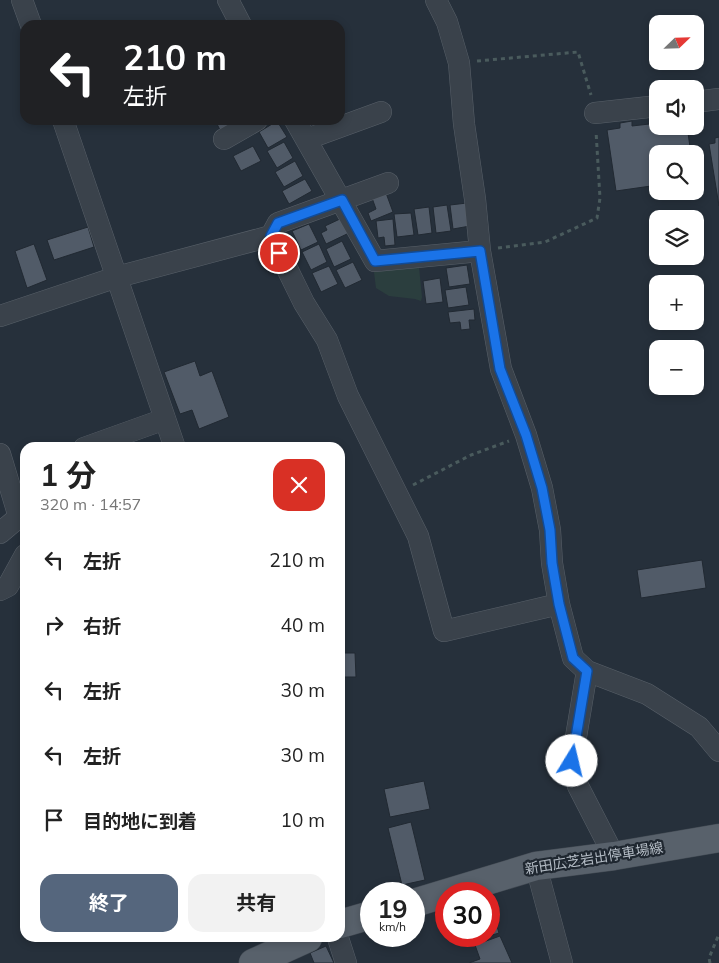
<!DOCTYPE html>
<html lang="ja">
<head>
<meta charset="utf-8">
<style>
  :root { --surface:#fff; --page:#f2f2f2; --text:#222; --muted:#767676; --accent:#55667d }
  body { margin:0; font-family:Mulish,"Noto Sans JP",sans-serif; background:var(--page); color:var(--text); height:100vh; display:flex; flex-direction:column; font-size:19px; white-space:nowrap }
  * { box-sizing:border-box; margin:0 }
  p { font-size:16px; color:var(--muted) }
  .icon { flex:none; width:28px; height:28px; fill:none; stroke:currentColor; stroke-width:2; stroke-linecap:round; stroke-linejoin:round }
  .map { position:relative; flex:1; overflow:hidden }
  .panel { position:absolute; left:20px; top:442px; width:325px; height:500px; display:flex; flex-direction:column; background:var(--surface); border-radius:15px; box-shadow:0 2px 8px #0003 }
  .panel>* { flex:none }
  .guide { position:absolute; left:20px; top:20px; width:325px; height:105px; border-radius:15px; box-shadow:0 2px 8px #0003; background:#202124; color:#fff; overflow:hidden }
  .needle { width:32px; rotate:67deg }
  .controls { position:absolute; left:649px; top:15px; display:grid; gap:10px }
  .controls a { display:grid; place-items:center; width:55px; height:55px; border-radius:10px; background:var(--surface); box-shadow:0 2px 8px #0003; font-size:25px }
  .speed { position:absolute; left:360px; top:882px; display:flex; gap:10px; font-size:25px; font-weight:700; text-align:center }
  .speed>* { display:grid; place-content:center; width:65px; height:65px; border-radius:50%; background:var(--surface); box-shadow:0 2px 8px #0003; line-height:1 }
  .speed small { font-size:12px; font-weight:400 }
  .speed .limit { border:8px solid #d22; background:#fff; color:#111 }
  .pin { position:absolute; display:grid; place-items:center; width:42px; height:42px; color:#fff; margin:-21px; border:2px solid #fff; border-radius:50%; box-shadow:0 1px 5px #0007 }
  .me { position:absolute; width:55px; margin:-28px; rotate:9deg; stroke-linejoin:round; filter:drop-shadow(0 0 4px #0008) }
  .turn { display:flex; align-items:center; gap:18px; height:105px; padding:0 20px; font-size:22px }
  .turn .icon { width:65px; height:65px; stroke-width:2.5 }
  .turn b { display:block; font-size:35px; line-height:42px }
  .round { display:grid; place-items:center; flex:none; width:52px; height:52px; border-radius:15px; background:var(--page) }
  .overview { display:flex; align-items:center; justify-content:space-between; height:85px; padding:0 20px }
  h1 { font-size:30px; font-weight:700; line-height:38px }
  .primary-button { display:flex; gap:10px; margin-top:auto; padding:10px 20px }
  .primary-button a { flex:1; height:58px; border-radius:15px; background:var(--accent); color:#fff; font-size:20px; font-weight:700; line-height:58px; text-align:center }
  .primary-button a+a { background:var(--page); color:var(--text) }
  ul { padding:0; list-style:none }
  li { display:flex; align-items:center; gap:15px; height:65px; padding:0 20px }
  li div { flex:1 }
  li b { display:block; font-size:19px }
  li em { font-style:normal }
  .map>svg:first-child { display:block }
  .green { fill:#2b3e3e }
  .building { fill:#515b68; stroke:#212932 }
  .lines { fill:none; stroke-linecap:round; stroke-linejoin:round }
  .minor-casing { stroke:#586069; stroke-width:22 }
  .major-casing { stroke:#434b54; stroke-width:29 }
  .path { stroke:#4a5b5d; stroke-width:3; stroke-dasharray:4 4; stroke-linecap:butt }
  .minor { stroke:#3a424b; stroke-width:21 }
  .major { stroke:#58616b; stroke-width:28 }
  .route-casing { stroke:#114b97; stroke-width:12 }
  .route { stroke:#1a73e8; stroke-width:9 }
  .labels { text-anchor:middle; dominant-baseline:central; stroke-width:4.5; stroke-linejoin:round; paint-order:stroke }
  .street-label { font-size:14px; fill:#b5bdc6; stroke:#1f2730 }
</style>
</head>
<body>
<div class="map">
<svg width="719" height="963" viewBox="0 0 719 963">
  <rect width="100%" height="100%" fill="#26303b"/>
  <!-- green -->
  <path class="green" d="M419,267L422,297L421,301L415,299L389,296L376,288L374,272Z"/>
  <!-- building -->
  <path class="building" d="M215,120H240L220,130Z
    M277,121L287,137L268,148L259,132Z
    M632,121V126L658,123V126H687L691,154H658V185L616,191L607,130L620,128V123Z
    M719,137V206L709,144L715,143V138Z
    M284,142L293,158L277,168L267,151Z
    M253,146L261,161L241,171L233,156Z
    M695,155H697L700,179H695Z
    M295,161L303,176L284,187L275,172Z
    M305,179L312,191L289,204L282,191Z
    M386,193L393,212L371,221L368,213L376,209L372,198Z
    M467,203L470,226L453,229L450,205Z
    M447,205L451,231L436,233L433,207Z
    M429,207L432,233L418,235L414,209Z
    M411,213L414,235L397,237L394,214Z
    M342,218L349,233L326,244L321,233L327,230L325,226Z
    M393,219L395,245L385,246L384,237L378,238L376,221Z
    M309,224L318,242L301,250L292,231Z
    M88,227L94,247L54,260L47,240Z
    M342,241L351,259L334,267L326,249Z
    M34,244L47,280L27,288L15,251Z
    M319,244L327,262L311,270L302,252Z
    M353,262L362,280L345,288L336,270Z
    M467,265L470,284L449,287L446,268Z
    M329,266L338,284L321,292L312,273Z
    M440,278L443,302L426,304L423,281Z
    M466,287L469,305L448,308L445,290Z
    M474,309L475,320H469L470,329L461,330L460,322L450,323L448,312Z
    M195,361L200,376L212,371L229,417L199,429L192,410L180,414L164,372Z
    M702,560L706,588L641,598L637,570Z
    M340,653H355L356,677H340Z
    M424,781L430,809L390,817L384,789Z
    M411,822L425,880L402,885L388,828Z
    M489,900L499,933L489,936Z
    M500,936L512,963H469L480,959L475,945Z
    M326,946L334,963H314L310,953Z"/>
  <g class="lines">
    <defs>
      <path id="minor" d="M22,0L31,25
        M228,0L241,25
        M436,0L447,22L459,63L464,124L475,199L480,251L501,369L526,435L542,488L550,530L552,563L559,604L573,658L587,671L647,694L699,727L719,751
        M695,102L719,99
        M595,113L658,106
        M63,120L175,448
        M295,120L375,261L480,251
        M224,139L257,120
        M307,139L381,112
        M271,236L278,223L388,183
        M0,316L117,277L271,236L304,303L327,340L348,396L418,536L444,631L559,604
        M84,448L165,419
        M0,454L19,517L0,533
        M0,590L8,586L25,555
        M587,671L572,761L578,786L614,856
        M536,866L562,963
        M338,938L346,963"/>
      <path id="major" d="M414,903L536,866L614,856L719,838
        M340,924L371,915
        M253,963L308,938"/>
    </defs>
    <!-- minor casing -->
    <use href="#minor" class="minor-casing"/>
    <!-- major casing -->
    <use href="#major" class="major-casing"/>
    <!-- path -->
    <path class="path" d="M477,61L578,52L591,95
      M498,248L545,242L597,218L600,198L596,131
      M413,485L471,455L509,441
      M710,963L709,958L719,934"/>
    <!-- minor -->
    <use href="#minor" class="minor"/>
    <!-- major -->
    <use href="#major" class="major"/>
  </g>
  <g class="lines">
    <defs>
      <path id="route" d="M279,253L271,236L278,223L342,200L375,261L480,251L500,369L526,435L542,488L550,530L552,563L559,604L573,658L587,671L572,761"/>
    </defs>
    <!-- route casing -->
    <use href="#route" class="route-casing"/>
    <!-- route -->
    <use href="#route" class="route"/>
  </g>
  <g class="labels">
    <!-- street labels -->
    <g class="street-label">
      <text transform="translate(594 858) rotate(-9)">新田広芝岩出停車場線</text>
    </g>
  </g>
</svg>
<div class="controls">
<a><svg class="needle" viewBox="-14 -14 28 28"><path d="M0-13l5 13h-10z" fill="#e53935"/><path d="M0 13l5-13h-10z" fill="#767676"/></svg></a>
<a><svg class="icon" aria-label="sound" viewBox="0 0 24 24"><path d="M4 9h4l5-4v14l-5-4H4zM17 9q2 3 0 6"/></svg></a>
<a><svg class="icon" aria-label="search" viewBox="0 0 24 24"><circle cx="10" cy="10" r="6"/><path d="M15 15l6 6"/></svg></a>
<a><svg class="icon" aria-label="layers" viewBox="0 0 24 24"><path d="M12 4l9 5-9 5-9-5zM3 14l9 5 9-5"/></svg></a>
<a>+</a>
<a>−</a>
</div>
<div class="speed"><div>19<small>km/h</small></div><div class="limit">30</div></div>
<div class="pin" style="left:279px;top:253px;background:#d93025"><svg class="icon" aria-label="arrive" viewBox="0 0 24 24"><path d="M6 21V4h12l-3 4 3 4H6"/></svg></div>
<svg class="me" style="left:572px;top:761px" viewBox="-20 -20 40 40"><circle r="19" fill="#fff"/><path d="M0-13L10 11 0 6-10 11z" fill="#1a73e8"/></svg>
<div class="guide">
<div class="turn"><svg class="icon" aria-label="left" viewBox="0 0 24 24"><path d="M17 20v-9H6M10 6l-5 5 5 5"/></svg><div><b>210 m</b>左折</div></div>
</div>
<section class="panel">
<div class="overview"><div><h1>1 分</h1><p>320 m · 14:57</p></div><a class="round" style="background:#d93025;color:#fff"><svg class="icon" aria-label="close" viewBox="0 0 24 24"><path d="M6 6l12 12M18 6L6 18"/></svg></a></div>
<ul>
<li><svg class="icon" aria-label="left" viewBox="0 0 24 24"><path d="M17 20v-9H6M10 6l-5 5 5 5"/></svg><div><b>左折</b></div><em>210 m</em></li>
<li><svg class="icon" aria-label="right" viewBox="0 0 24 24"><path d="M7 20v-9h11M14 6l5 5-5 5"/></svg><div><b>右折</b></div><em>40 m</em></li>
<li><svg class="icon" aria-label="left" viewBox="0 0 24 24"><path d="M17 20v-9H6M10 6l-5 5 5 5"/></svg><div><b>左折</b></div><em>30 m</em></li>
<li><svg class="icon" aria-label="left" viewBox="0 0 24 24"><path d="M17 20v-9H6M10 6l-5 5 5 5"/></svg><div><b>左折</b></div><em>30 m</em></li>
<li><svg class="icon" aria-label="arrive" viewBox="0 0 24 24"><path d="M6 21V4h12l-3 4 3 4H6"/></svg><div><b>目的地に到着</b></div><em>10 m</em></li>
</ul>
<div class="primary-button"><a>終了</a><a>共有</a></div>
</section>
</div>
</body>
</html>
